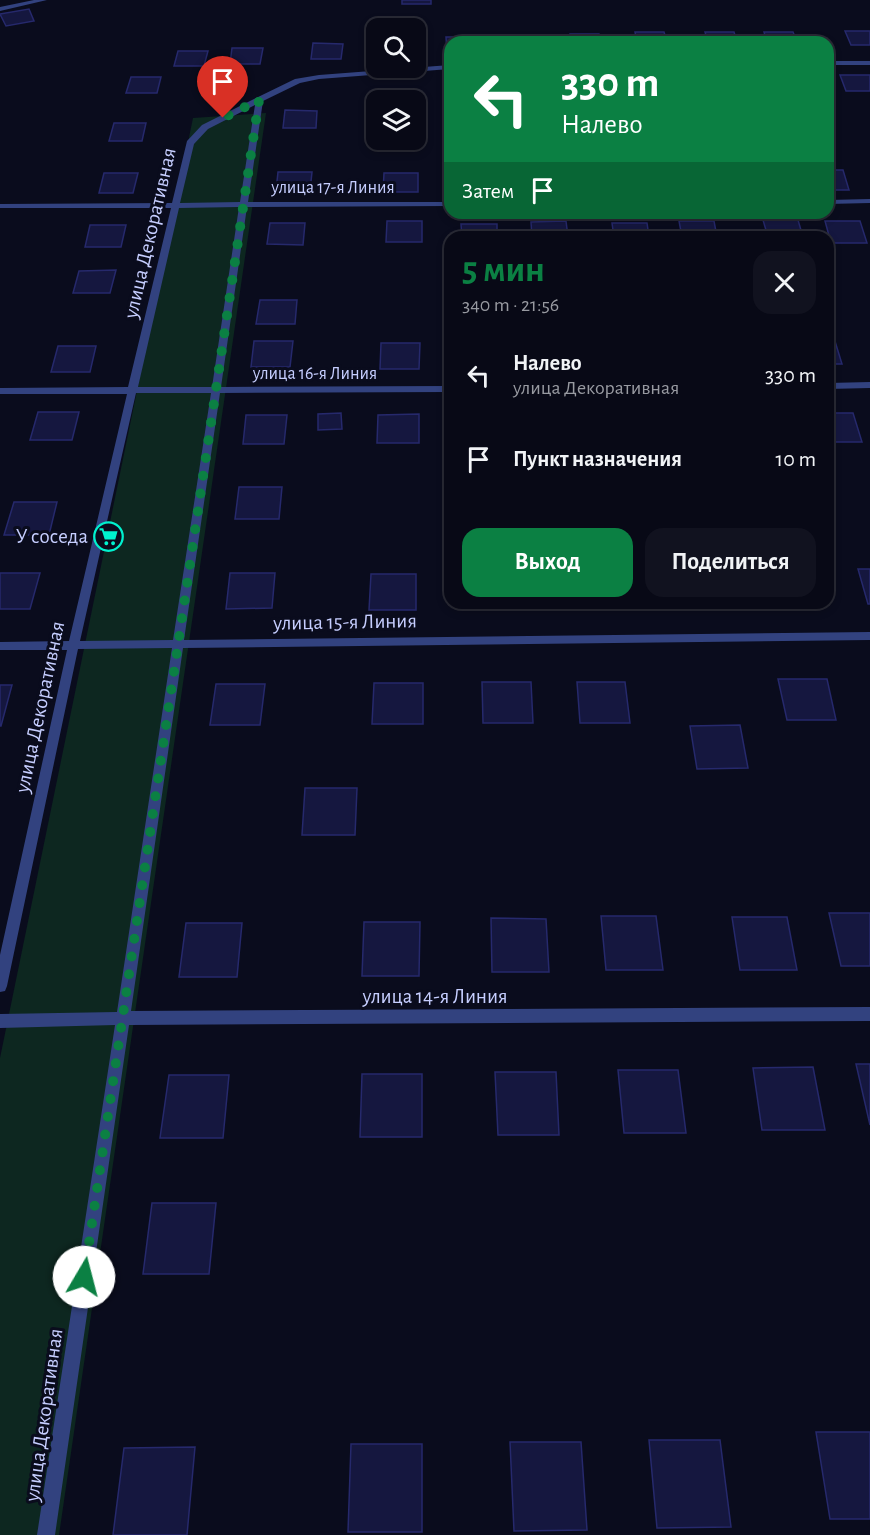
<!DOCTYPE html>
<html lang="ru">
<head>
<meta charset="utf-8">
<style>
  :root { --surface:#080916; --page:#11121f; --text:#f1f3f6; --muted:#989aa1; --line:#292a35; --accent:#0b8043 }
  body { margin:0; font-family:"Alegreya Sans",sans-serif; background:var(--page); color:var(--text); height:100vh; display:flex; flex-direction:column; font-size:22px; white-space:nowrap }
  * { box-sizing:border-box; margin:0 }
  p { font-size:20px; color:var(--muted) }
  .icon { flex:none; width:33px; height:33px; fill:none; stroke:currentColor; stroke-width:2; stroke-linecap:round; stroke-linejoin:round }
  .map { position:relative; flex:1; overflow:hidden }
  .details { position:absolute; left:444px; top:231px; width:390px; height:378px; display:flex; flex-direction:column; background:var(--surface); border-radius:18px; box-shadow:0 3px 9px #0003,0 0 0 2px var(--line) }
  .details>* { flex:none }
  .hud { position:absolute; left:444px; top:36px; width:390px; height:183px; border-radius:18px; box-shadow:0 3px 9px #0003,0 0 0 2px var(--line); background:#0b8043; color:#fff; overflow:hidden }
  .tools { position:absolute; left:366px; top:18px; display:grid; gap:12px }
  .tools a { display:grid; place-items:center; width:60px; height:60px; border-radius:12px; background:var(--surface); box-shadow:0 3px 9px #0003,0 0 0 2px var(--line); font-size:30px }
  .pin { position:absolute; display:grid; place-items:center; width:51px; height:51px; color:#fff; margin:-62px -26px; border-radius:50% 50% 50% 0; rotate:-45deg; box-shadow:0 0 6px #0007 }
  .pin .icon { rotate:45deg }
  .me { position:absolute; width:66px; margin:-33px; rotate:8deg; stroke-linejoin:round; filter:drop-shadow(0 0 4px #0008) }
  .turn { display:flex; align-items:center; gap:21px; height:126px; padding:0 18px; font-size:27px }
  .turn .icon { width:78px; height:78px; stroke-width:2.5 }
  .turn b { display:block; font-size:42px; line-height:51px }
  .then { display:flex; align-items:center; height:57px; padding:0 18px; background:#0003; gap:12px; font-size:22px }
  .round { display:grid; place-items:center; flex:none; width:63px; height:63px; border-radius:18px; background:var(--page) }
  .head { display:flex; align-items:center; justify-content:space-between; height:102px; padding:0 18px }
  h1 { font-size:36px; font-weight:700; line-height:45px; color:var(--accent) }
  .primary-button { display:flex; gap:12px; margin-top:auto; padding:12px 18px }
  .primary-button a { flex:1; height:69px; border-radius:18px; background:var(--accent); color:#fff; font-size:24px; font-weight:700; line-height:69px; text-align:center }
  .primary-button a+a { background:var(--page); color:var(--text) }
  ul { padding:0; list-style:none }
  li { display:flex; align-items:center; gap:18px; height:84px; padding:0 18px }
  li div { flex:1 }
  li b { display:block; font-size:22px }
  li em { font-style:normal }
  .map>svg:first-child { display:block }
  .green { fill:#0d2720 }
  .building { fill:#15173f; stroke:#26296c; stroke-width:1.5 }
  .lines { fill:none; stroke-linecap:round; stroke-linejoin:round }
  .minor { fill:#32427f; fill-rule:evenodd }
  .route { stroke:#0b8043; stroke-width:10; stroke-dasharray:0 18 }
  .labels { text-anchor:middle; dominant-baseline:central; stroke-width:6; stroke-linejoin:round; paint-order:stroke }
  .far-street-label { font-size:18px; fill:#c6ceff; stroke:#0a0c1d }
  .street-label { font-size:21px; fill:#c6ceff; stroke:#0a0c1d }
  .poi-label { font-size:21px; fill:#c6ceff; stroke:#0a0c1d; text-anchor:end }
</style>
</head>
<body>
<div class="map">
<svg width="870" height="1535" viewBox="0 0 870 1535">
  <rect width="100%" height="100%" fill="#0a0c1d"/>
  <!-- green -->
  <path class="green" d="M266,113L59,1535H0V1058L193,118Z"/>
  <!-- building -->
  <path class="building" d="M402,0H431V4H402Z
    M29,9L34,21L6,26L0,14Z
    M845,31H870V45H851Z
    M635,32H664L667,42H637Z
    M705,32H734L737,42H708Z
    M764,32H793L797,42H767Z
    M570,34H599L601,42H571Z
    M505,36H535V42H505Z
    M446,37H476V42H450V52H447Z
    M313,43L343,44L341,59H311Z
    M232,48H263L260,64H230Z
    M178,51H208L204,66H174Z
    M840,75H870V91H846Z
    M131,77H161L157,93H126Z
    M285,110L317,111L316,128H283Z
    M114,123H146L142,141H109Z
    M828,170H843L849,190H828Z
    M278,172H312L310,191H276Z
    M104,173H138L133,193H99Z
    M384,173H418V192H383Z
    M763,220H798L803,237H768Z
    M387,221H422V242H386Z
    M566,221L568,237H532L531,222Z
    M679,221H714L717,237H682Z
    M825,221H860L867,243H831Z
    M270,223H305L303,245L267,244Z
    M612,223H647L649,237H614Z
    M461,224H497V237H462Z
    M90,225H126L121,247H85Z
    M116,270L110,293H73L79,271Z
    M260,300H297L295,324H256Z
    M828,338H834L842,364H828Z
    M254,341H293L290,367H251Z
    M381,343H420L419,369H380Z
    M58,346H96L90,372H51Z
    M38,412H79L72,440H30Z
    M341,413L342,429L318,430V414Z
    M828,413H853L862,442H828Z
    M419,414V443H377L378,415Z
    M246,415H287L284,444H243Z
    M239,487H282L279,519H235Z
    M14,502H57L49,535H4Z
    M858,569H870V604H868Z
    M0,573H40L30,609H0Z
    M230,573H275L272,608L226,609Z
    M371,574H416V610H369Z
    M481,603H527V607H481Z
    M568,603H614L615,607H568Z
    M677,603H723L724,606H677Z
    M761,603H807V605H761Z
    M778,679H827L836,720H787Z
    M482,682H531L533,723H483Z
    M577,682H625L630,723H580Z
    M374,683H423V724H372Z
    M216,684H265L260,725H210Z
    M0,685H12L1,726H0Z
    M740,725L748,768L697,769L690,726Z
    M305,788H357L355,835H302Z
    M829,913H870V966H841Z
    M601,916H656L663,970H606Z
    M732,917H787L797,970H740Z
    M491,918L546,919L549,972H492Z
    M364,922H420L419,976H362Z
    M186,923H242L237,977H179Z
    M856,1064H870V1125Z
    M813,1067L825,1130H762L753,1068Z
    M618,1070H678L686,1133H624Z
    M495,1072H556L559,1135H498Z
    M362,1074H422V1137H360Z
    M169,1075H229L223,1138H160Z
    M152,1203H216L209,1274H143Z
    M816,1432H870V1519H830Z
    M649,1440H720L731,1527L657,1528Z
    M510,1442H581L587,1530L514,1531Z
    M351,1444H422V1532H348Z
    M195,1447L187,1535H113L124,1448Z"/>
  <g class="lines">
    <!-- minor -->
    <path class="minor" d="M34,0H47L0,11V7Z
      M828,61H870V65H828Z
      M450,65V69L319,79L300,83L263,101L248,202H450V206L247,207L221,387L450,386V392L220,393L184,640L870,632V640L183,648L131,1011L870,1007V1021L129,1025L55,1535H37L115,1025L0,1028V1014L117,1012L172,648L78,649L7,986L5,991L0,992V955L67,650H0V642L69,641L127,394H0V388L128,387L171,208H0V204L172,203L187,141L202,125L256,98L295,79L319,75ZM255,105L240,202L180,203L194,144L208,129ZM239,207L212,387H138L179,208ZM136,393H211L173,640L80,641Z
      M870,199V203L828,204V200Z
      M870,382V388L828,389V383Z"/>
  </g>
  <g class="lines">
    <!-- route -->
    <path class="route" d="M84,1277L259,100L223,118"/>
  </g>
  <!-- icons -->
  <defs>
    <symbol id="supermarket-ring" viewBox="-11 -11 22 22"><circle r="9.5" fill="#0a0c1d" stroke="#00f1ce" stroke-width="1.5"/><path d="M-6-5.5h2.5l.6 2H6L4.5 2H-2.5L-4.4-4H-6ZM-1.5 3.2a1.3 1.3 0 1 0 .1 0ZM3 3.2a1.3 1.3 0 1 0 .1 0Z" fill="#00f1ce"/></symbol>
  </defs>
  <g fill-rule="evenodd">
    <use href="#supermarket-ring" x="92" y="520" width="33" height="33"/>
  </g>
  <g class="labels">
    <!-- far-street labels -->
    <g class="far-street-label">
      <text x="333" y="188">улица 17-я Линия</text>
      <text x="315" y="374">улица 16-я Линия</text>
    </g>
    <!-- street labels -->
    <g class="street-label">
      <text transform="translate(150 233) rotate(-77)">улица Декоративная</text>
      <text transform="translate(345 622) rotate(-1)">улица 15-я Линия</text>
      <text transform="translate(40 707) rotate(-78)">улица Декоративная</text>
      <text x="435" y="996">улица 14-я Линия</text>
      <text transform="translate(44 1415) rotate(-82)">улица Декоративная</text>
    </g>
    <!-- poi labels -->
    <g class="poi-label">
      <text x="88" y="536">У соседа</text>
    </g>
  </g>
</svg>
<div class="tools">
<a><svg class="icon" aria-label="search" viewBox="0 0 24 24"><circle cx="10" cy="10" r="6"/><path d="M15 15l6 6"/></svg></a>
<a><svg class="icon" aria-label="layers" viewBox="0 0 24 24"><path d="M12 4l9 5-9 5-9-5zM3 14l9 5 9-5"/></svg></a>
</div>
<div class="pin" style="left:223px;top:118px;background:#d93025"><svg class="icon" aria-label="arrive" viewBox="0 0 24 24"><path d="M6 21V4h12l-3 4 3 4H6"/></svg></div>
<svg class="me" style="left:84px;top:1277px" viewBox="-20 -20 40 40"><circle r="19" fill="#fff"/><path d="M0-13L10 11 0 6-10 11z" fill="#0b8043"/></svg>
<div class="hud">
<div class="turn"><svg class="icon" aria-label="left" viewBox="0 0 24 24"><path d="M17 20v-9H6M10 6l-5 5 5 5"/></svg><div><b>330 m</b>Налево</div></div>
<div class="then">Затем<svg class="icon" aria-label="arrive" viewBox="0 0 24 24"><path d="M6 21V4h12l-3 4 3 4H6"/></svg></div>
</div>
<section class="details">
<div class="head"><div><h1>5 мин</h1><p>340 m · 21:56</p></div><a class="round"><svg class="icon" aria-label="close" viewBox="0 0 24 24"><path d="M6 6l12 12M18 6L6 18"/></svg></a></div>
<ul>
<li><svg class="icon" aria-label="left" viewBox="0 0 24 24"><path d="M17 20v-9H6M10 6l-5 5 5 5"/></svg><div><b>Налево</b><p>улица Декоративная</p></div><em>330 m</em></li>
<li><svg class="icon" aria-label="arrive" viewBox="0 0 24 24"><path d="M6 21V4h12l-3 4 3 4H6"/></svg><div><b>Пункт назначения</b></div><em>10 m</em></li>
</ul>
<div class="primary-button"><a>Выход</a><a>Поделиться</a></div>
</section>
</div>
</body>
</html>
